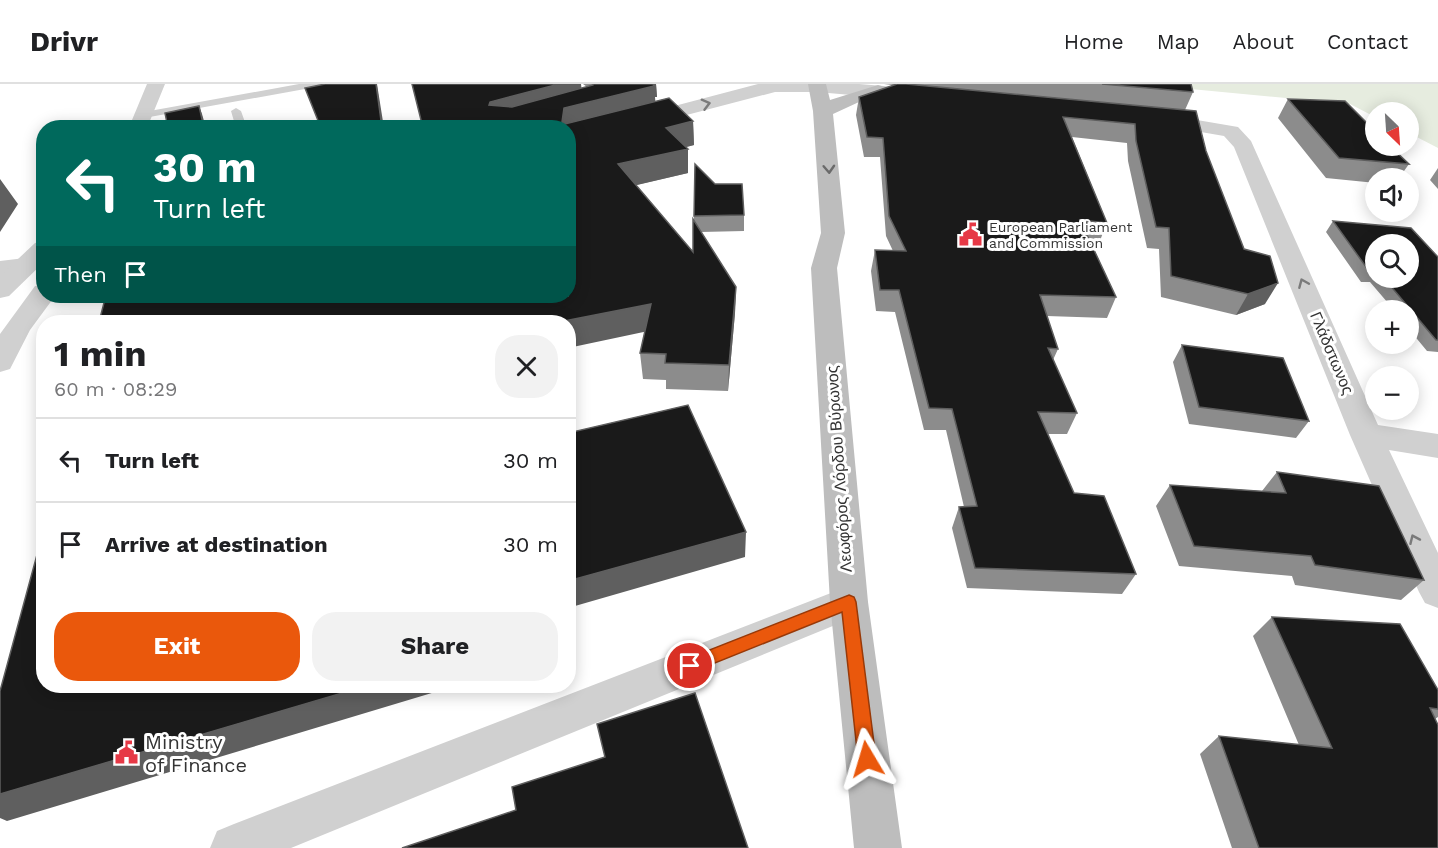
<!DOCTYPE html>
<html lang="en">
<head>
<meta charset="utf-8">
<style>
  :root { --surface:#fff; --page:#f2f2f2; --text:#202124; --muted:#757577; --line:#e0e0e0; --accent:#ea580c }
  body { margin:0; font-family:"Work Sans",sans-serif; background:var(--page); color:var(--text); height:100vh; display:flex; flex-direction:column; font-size:22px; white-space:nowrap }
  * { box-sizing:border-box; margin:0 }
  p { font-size:20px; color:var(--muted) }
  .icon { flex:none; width:33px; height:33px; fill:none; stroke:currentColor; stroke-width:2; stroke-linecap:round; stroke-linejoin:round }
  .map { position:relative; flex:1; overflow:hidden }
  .sheet { position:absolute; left:36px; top:231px; width:540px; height:378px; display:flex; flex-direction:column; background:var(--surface); border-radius:24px; box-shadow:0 3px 15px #0003 }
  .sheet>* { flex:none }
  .top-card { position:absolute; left:36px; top:36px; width:540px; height:183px; border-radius:24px; box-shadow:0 3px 15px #0003; background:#00695c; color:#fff; overflow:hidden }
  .needle { width:39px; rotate:155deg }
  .fabs { position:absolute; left:1365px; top:18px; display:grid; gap:12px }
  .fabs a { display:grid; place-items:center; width:54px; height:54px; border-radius:50%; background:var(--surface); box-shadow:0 3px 15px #0003; font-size:30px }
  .pin { position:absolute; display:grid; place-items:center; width:51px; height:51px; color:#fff; margin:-26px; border:3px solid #fff; border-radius:50%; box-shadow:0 2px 6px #0007 }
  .me { position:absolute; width:66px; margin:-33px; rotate:353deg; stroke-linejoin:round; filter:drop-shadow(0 0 4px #0008) }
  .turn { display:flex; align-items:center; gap:21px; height:126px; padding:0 18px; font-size:27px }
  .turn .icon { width:78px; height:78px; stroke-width:2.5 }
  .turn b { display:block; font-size:42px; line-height:51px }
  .then { display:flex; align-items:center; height:57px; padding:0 18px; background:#0003; gap:12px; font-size:22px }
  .round { display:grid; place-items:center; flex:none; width:63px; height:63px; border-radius:24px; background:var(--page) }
  .headline { display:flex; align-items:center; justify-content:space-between; height:102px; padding:0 18px }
  h1 { font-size:36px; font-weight:700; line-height:45px }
  .primary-button { display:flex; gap:12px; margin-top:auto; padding:12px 18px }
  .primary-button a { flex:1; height:69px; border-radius:24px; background:var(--accent); color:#fff; font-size:24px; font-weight:700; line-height:69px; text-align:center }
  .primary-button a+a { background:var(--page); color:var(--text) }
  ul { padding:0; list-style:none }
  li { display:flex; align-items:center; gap:18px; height:84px; padding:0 18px; border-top:2px solid var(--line) }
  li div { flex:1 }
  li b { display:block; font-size:22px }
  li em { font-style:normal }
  header { display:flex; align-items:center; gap:36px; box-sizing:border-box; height:84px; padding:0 30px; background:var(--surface); border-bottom:2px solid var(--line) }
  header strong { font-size:28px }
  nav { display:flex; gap:33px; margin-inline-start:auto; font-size:21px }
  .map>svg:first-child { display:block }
  .green { fill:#e6ecdf }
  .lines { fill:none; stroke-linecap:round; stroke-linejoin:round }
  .service { fill:#d0d0d0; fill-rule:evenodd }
  .minor { fill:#d0d0d0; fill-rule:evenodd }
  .tertiary { fill:#d0d0d0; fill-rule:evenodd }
  .secondary { fill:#bdbdbd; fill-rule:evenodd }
  .wall { fill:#8c8c8c; fill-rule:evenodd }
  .shaded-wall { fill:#5f5f5f }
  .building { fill:#1a1a1a; stroke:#5f5f5f; stroke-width:1.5 }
  .oneway { stroke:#7a7a7a }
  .oneway2 { stroke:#6a6a6a }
  .route { fill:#ea580c; stroke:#983908; stroke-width:1.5 }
  .labels { text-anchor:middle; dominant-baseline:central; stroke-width:6; stroke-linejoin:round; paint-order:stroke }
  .far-poi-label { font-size:14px; fill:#333; stroke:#fff; text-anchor:start }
  .street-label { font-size:16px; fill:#333; stroke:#fff }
  .near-poi-label { font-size:20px; fill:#333; stroke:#fff; text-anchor:start }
</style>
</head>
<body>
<header>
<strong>Drivr</strong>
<nav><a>Home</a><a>Map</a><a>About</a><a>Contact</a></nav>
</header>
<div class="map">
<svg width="1438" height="764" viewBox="0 0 1438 764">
  <rect width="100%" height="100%" fill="#fff"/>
  <!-- green -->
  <path class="green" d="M1138,0H1438V64L1409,49L1408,28H1376L1375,33L1350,20Z"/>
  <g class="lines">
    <!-- service -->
    <path class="service" d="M299,0H321L316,3L144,34L139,31L144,28Z
      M236,24L241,27L247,44H236L231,27Z"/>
    <!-- minor -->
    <path class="minor" d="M809,0H859L908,4L915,6L918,10L915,14L908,16L817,8L810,6Z
      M1156,29L1238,43L1251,57L1378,341L1438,350V374L1389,366L1438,469V524L1425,519L1419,508L1350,351L1234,63L1224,52L1149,39L1146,35L1149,31Z
      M25,174L34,177L38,182L34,187L0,193V177Z
      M849,502L862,506L868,518L862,530L291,764H210L217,747L234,740Z"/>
    <!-- tertiary -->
    <path class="tertiary" d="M147,0H165L147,44H125L132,36Z
      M758,0H825L826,2L824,6L817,8H775L568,62V50Z
      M44,157V178L9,212L0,214V192L35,159Z
      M44,200V212H55L30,246L10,285L0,288V250L35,202Z"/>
    <!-- secondary -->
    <path class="secondary" d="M808,0H826L830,16L878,1L885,3L888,7L885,11L859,18L833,30L845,149L837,184L868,518L902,764H854L830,518L811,184L821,149L813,27Z"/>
  </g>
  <!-- wall -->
  <path class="wall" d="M412,0H581V4L587,3L583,0H656L657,13H655V18L693,37L694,61L686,63L688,89L636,101L693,168L695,80L744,131V147L701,148L736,203L735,229L728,307L666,305V296L643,295L640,269L645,247L127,212H410V213L568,212Z
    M884,0H1191L1193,8L1185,26L1206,67L1265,220L1236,231L1161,213L1159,165L1147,164L1128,77L1127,59L1072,53L1107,139L1099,159H1091L1116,213L1107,234L1047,232L1058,265L1053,276L1077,329L1067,350H1047L1074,409L1136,490L1122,510L967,504L952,444L959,423H964L946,346H924L895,228L876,227L871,187L875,166L893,167L886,152L880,73H864L856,31L859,13L893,1Z
    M1288,15L1409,80L1399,94H1376V99L1326,94L1278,34Z
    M1438,84V105L1430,96Z
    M1333,137L1438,173V268L1427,267L1408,244V226H1394L1370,198H1361L1326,148ZM1376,160L1408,194H1376Z
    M1182,261L1309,337L1296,354L1189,340L1173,278Z
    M1277,388L1424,496L1401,516L1295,501L1292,492L1179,482L1156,422L1170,401L1262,407Z
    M1272,533L1438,606V633L1435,635L1438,764H1232L1200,670L1219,652L1299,661L1253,552Z"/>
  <!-- shaded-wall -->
  <path class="shaded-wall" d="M376,0H377L384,44H382Z
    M559,0H581L583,17L495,42L489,21L490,18Z
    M645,0H656L657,13H655L656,25L568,48L562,38L564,24Z
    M199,22L202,30L206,44H204Z
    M693,37L694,61L667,68L666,44Z
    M688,65V89L620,105L618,80Z
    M0,95L18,120L0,148Z
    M1278,199L1265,220L1236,231L1248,210Z
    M736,203L735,229L728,307L729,281Z
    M651,220L653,246L568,264V238H559Z
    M746,448L745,473L568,524V497Z
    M568,551L572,566L568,567Z
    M366,602H455L7,737L0,734V710Z"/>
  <!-- building -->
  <path class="building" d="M325,0H376L382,44H321L305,4Z
    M412,0H559L490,18L489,21L512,23L593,1V0H653L654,2L564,24L562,38L565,40L669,14L693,37L666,44L688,65L618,80L693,168V135L736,203L729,281L665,279L666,270L640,269L651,220L559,238H99L105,215L127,212H404L405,214L415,212H568V44H423Z
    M897,0H906L1196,27L1206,67L1244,165L1270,172L1278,199L1248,210L1171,192L1169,144L1156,143L1136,57L1135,40L1063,33L1107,139L1080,136L1116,213L1040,211L1058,265L1048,264L1077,329L1038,328L1074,409L1104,412L1136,490L975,484L959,423L977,422L952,325L929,324L899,206H880L875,166L906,167L889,132L883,54L867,53L859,13Z
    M1102,0H1191L1193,8Z
    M1288,15L1345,17L1376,48V62H1390L1409,80L1339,74Z
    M199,22L204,44H168L165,29Z
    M695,80L715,100H742L744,131L694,132Z
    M1333,137L1411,144L1438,173V256H1436L1384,194H1408V160H1376V187H1369Z
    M1182,261L1283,274L1309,337L1199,323Z
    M688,321L746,448L568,497V349Z
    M1277,388L1379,402L1424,496L1315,481L1311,472L1194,462L1170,401L1286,409Z
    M44,445V602H366L0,710V607Z
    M1272,533L1400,540L1438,606V625L1430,624L1438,641V764H1259L1219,652L1332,664Z
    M695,609L748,764H402L516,726L512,703L605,673L597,640Z"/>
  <!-- one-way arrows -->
  <defs><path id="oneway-chevron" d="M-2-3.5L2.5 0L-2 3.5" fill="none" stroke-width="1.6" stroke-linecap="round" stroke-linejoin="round" transform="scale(1.5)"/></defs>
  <g class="oneway">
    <use href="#oneway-chevron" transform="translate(706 20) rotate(-15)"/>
    <use href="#oneway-chevron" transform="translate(1303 199) rotate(-113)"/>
    <use href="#oneway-chevron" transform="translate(1414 455) rotate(-114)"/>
  </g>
  <use class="oneway2" href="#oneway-chevron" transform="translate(829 85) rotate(87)"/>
  <!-- route -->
  <path class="route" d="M849,511L854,513L856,518L876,675L873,681L867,684L861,681L858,675L842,528L690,589L684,587L681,582L684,576Z"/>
  <!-- icons -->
  <defs>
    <symbol id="civic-bare" viewBox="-9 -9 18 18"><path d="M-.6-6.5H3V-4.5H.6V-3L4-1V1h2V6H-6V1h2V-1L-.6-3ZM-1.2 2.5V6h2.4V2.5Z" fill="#e63946" stroke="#fff" stroke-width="2.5" paint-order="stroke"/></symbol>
  </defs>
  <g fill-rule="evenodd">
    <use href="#civic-bare" x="954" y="134" width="33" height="33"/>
    <use href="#civic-bare" x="110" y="652" width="33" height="33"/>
  </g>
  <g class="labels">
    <!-- far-poi labels -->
    <g class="far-poi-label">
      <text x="989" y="143">European Parliament<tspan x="989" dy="16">and Commission</tspan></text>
    </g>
    <!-- street labels -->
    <g class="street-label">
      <text transform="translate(1332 269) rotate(67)">Γλάδστωνος</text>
      <text transform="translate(839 385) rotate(-94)">Λεωφόρος Λόρδου Βύρωνος</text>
    </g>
    <!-- near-poi labels -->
    <g class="near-poi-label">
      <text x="145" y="658">Ministry<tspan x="145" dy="23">of Finance</tspan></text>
    </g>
  </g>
</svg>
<div class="fabs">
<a><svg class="needle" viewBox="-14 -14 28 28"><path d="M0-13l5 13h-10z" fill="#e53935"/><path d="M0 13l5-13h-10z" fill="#757577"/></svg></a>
<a><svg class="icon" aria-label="sound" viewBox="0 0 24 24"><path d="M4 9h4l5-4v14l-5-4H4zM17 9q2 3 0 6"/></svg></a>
<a><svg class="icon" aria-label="search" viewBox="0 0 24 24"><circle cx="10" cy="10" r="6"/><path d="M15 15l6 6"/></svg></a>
<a>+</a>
<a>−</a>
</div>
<div class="pin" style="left:690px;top:582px;background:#d93025"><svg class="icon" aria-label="arrive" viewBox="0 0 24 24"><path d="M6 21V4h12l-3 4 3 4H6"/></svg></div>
<svg class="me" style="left:867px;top:675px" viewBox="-20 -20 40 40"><path d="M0-17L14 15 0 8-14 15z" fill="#ea580c" stroke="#fff" stroke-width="4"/></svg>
<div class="top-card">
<div class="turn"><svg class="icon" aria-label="left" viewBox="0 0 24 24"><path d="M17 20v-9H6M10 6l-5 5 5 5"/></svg><div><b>30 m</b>Turn left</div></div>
<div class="then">Then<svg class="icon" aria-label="arrive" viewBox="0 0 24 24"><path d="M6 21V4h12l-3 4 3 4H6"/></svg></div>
</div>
<section class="sheet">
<div class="headline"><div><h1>1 min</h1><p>60 m · 08:29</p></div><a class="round"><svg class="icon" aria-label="close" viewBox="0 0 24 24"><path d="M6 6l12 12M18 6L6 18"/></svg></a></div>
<ul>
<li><svg class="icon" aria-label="left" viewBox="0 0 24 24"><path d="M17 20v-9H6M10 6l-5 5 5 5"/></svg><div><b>Turn left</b></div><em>30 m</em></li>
<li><svg class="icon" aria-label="arrive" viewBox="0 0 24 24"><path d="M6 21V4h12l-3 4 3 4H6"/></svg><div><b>Arrive at destination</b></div><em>30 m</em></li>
</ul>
<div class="primary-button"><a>Exit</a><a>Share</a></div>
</section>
</div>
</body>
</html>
